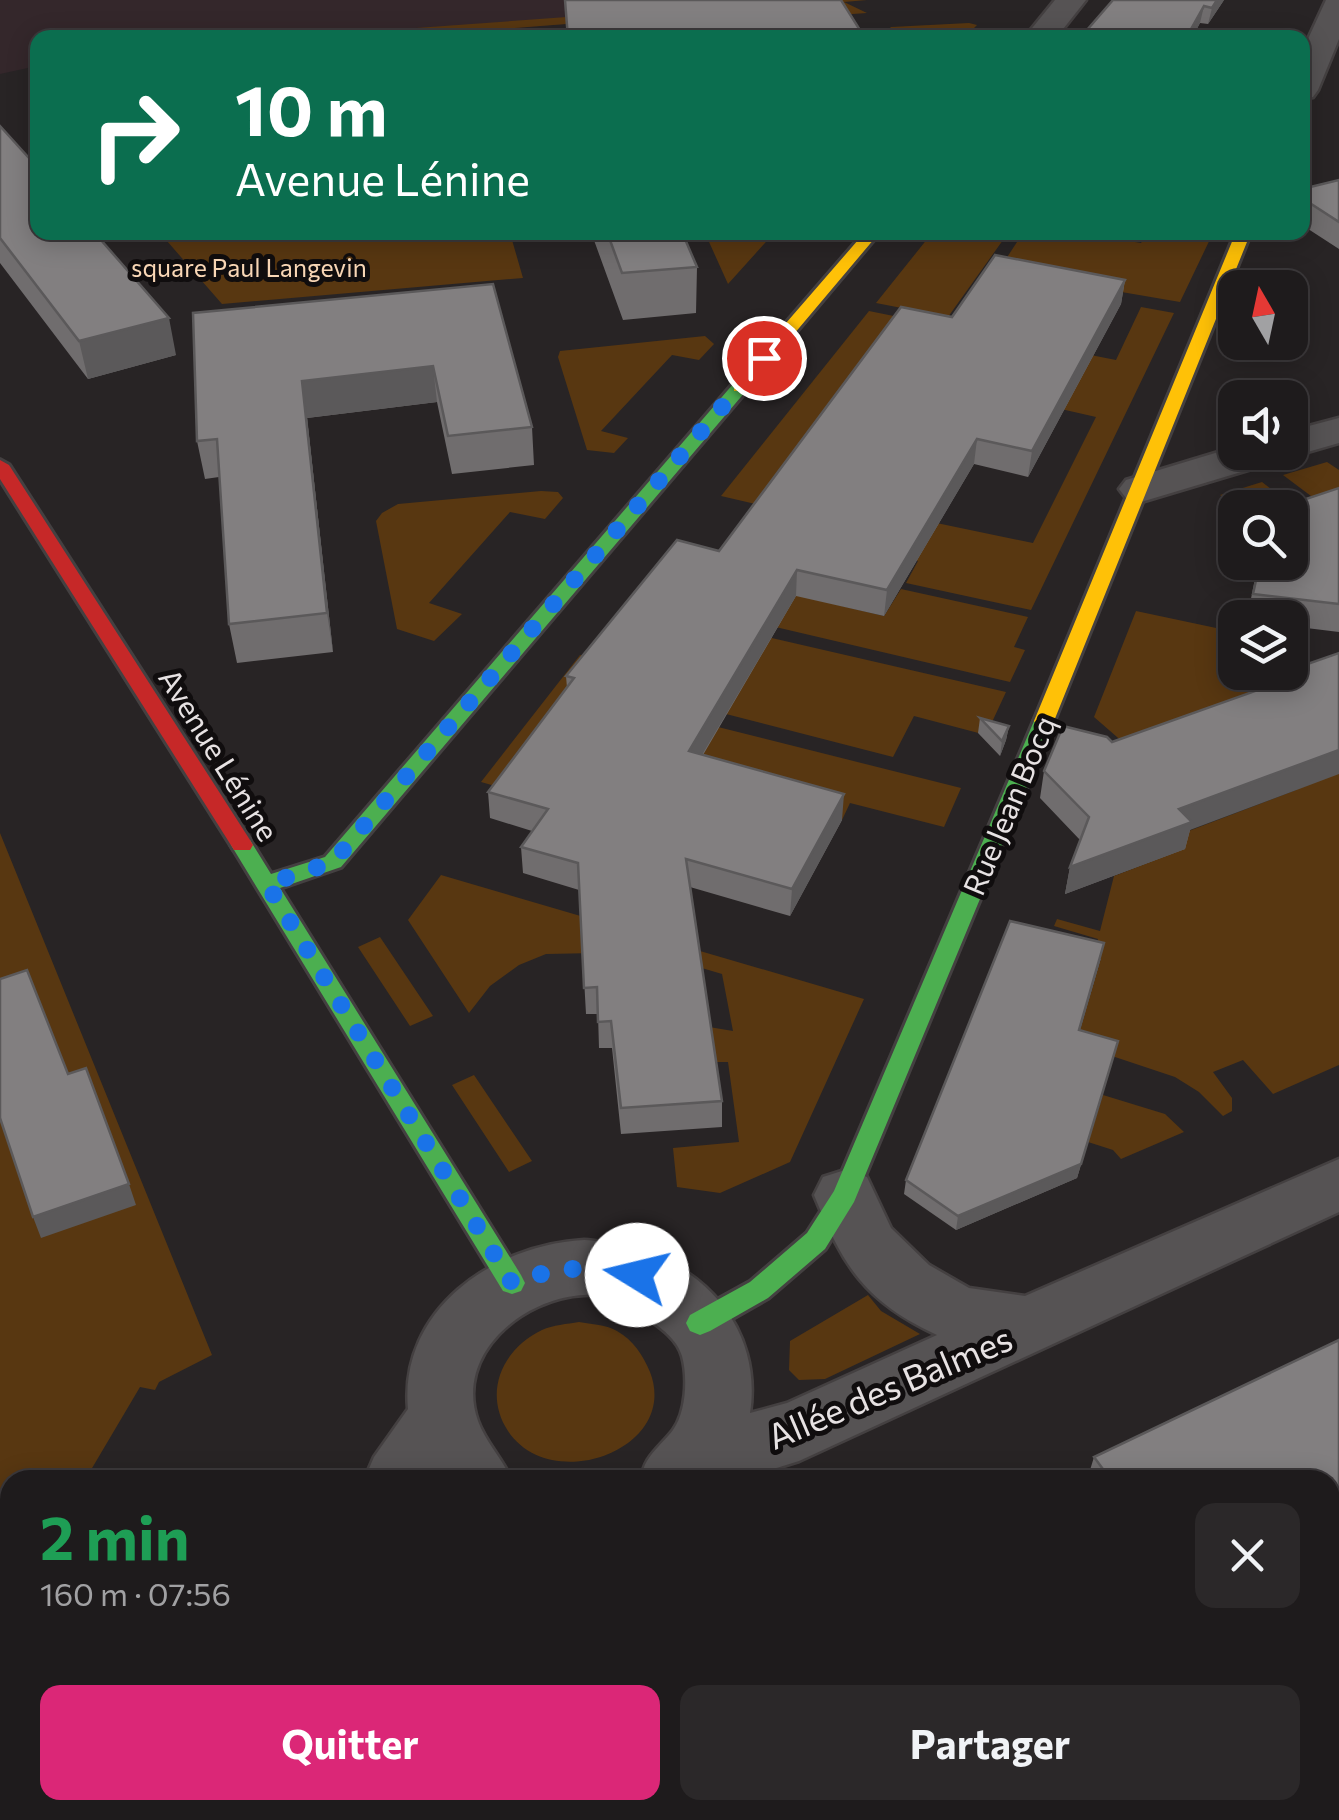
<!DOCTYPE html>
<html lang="fr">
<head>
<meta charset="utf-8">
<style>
  :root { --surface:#1e1b1c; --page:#2b2829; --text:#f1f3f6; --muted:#a1a1a3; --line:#3c393b; --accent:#db2777 }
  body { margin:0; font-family:Commissioner,sans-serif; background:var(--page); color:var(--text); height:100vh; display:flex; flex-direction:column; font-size:38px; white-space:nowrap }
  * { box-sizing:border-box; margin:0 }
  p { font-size:32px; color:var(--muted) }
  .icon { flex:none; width:55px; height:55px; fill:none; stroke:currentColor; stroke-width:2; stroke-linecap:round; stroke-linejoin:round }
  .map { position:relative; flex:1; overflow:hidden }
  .panel { position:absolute; left:0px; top:1470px; width:1340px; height:350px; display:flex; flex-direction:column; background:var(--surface); border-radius:30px 30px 0 0; box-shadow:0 5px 25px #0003,0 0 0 2px var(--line) }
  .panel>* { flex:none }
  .banner { position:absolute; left:30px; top:30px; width:1280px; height:210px; border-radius:20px; box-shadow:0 5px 25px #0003,0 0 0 2px var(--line); background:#0b6e4f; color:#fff; overflow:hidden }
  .needle { width:65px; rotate:351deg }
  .tools { position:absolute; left:1218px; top:270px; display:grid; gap:20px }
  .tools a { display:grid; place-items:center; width:90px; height:90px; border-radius:20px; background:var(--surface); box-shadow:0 5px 25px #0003,0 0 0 2px var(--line); font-size:50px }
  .pin { position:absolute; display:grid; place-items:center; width:85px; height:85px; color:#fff; margin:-42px; border:5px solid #fff; border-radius:50%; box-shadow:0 2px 10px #0007 }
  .me { position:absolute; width:110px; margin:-55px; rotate:279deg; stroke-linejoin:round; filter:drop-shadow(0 0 8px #0008) }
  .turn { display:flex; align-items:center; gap:35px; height:210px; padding:0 40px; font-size:45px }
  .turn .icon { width:130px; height:130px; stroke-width:2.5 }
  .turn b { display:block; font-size:70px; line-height:85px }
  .round { display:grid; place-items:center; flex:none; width:105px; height:105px; border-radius:20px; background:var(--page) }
  .overview { display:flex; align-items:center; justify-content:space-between; height:170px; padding:0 40px }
  h1 { font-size:60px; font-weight:700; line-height:75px; color:#1e9e55 }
  .cta { display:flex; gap:20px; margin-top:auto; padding:20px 40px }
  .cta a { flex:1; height:115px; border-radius:20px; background:var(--accent); color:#fff; font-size:40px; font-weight:700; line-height:115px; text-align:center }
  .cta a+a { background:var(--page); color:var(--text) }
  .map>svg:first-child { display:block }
  .built { fill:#34272b }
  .green { fill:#583711 }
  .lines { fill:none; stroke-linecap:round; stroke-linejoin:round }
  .street-casing { stroke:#444041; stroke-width:5 }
  .fast-casing { stroke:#444041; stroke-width:6 }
  .slow-casing { stroke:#444041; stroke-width:6 }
  .jam-casing { stroke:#444041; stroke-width:6 }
  .street { fill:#565354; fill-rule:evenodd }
  .fast { fill:#4caf50; fill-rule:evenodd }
  .slow { fill:#ffc107; fill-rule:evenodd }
  .jam { fill:#c62828; fill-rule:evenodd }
  .wall { fill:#706d6e }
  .shaded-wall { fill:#5b595a }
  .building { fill:#827f80; stroke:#5b595a; stroke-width:2.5 }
  .route { stroke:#1a73e8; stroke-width:18; stroke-dasharray:0 32.4 }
  .labels { text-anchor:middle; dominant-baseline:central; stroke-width:10; stroke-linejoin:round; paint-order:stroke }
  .far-park-label { font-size:25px; fill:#f9d7b6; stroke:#100d0e }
  .street-label { font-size:30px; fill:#e7e2e3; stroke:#100d0e }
  .near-street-label { font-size:35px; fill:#e7e2e3; stroke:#100d0e }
</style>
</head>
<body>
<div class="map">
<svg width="1339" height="1820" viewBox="0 0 1339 1820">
  <rect width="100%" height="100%" fill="#282425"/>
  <!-- built -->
  <path class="built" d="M0,0H746L750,9L515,28L518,38H38L37,66L0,74Z"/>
  <!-- green -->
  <path class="green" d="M746,0H867L844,2L867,13L779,19L734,11L515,28L518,37L277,38L747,4Z
    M969,23L977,25L965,37H890L886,32L891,27Z
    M160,233H510L523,278L222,304Z
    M705,233H774L728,284Z
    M932,233H1008L948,317L876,303Z
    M1023,233H1099V236L1141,243L1147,233H1213L1180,302L998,271Z
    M1141,307L1174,313L1031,610L906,583L918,561L873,551L883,534L721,496L869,311L958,329L927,521L1033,543L1096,417L1026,401L1055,348L1116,360Z
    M705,336L714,344L699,360L672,355L601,431L628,438L614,453L587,450L558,357L560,351Z
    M1327,462L1339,470V532L1323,505L1283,475Z
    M1262,482L1290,504L1289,507H1237L1220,495Z
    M541,491L558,492L563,498L545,519L510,512L429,603L462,614L434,641L397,629L376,521L382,513L398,504Z
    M901,589L1028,617L1014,647L1025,650L1010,682L767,625L787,593L884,616Z
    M1136,611L1235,632V672H1290V655L1312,673L1339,737V1065L1273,1094L1243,1060L1213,1072L1232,1098V1111L1223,1116L1199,1092L1175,1077L1076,1044L1101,958L1093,956L1098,939L1054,926L1057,919L1100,931L1114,876L1184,849L1173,837L1296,790L1140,757L1094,717Z
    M759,635L1006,692L986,735L914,716L893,757L726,714Z
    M580,655L605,661L718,727L961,788L944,827L850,803L842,820L669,836L481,782Z
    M0,833L212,1355L159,1382L155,1390L140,1387L85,1480H10V1631L0,1635Z
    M441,875L864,999L790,1162L720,1193L677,1187L673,1148L739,1142L728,1062H715L709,1027L733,1031L722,974L648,952L546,954L519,965L490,986L469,1013L408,920Z
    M380,937L433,1016L410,1026L358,947Z
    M474,1075L532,1161L509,1172L452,1085Z
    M1103,1095L1165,1114L1184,1132L1121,1159L1113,1150L1088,1142Z
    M868,1295L881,1311L920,1334L825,1379L799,1380L789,1370L790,1341Z
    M579,1322C591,1324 607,1325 617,1331C633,1340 643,1355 650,1372C680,1449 551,1496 508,1431C483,1393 502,1349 542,1330C553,1325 567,1324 579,1322Z
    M1339,1722V1820H1219L1231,1814L1229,1810H1330V1728Z
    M359,1810H992L998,1820H338Z"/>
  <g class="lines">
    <defs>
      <path id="street" d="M1055,0H1086L1056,38H1024Z
        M1326,0H1339V39L1318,90L1313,97L1302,99V52Z
        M1339,418V443L1290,457L1282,455L1278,461L1141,502L1126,498L1119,489L1126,480L1235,447V452H1290V431Z
        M1339,1159V1212L799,1461L738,1480H642C641,1459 661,1446 673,1430C686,1412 688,1378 682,1356C677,1339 661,1328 647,1318C628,1305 608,1293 584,1295C523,1298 454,1354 478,1421C485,1441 503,1460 512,1480H364L374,1457L408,1409C399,1310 493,1245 584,1240C596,1240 609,1244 621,1246C703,1261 763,1329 750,1413L787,1403L937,1335C864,1301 844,1267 814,1195L823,1177L845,1170L867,1177L891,1228L929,1265L969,1288L1025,1296Z
        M10,1789V1810H94L90,1820H0V1803Z"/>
      <path id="fast" d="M740,382L746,383V391L341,867L280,888L521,1275L525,1283L521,1291L512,1294L503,1291L231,845L234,840H250L271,874L325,857L734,383Z
        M1044,715L1054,721L854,1202L825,1249L768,1298L710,1331L700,1335L690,1331L686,1323L690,1315L750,1282L807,1233L834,1191L1034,721Z"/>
      <path id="slow" d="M865,232H880L746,391H734V383Z
        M1236,232H1251L1054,721L1051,726H1037L1034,721Z"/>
      <path id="jam" d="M0,460L9,465L250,840L253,845L250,850H234L0,479Z"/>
    </defs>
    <!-- street casing -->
    <use href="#street" class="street-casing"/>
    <!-- fast casing -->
    <use href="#fast" class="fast-casing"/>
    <!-- slow casing -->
    <use href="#slow" class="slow-casing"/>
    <!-- jam casing -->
    <use href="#jam" class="jam-casing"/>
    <!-- street -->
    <use href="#street" class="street"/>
    <!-- fast -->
    <use href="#fast" class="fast"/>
    <!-- slow -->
    <use href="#slow" class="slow"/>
    <!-- jam -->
    <use href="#jam" class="jam"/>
  </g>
  <!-- wall -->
  <path class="wall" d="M1224,0L1208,24L1200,23L1192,38H1080Z
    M0,126L176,355L88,379L0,263Z
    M1339,180V249L1302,225V189Z
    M591,232H682L697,267L696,313L623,320Z
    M1125,280L1121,304L1028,477L974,464L884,616L796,596L703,755L842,820L790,916L690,887L722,1101V1127L621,1134L612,1048H599L598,1014H586L579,890L523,873L521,847L532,831L490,818L488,792L567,688L566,676L719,551L952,317Z
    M493,284L532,427L534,465L452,474L437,402L307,418L333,652L237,663L229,624L219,477L205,479L197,441Z
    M1339,488V632L1290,626V618H1247L1255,579L1220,551L1226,525L1235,522V562H1290Z
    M1339,653L1190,830L1185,849L1065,894L1070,867L1080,840L1040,798L1044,771L1294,677L1296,668Z
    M980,718L1009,726L1006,740L1000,756L978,733Z
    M1101,958L1080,1030L1118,1041L1077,1178L956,1230L904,1194L906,1180Z
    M1339,1340V1572L1333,1576L1330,1581V1480H1087L1094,1457Z"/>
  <!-- shaded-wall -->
  <path class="shaded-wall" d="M1217,0H1224L1208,24L1212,8Z
    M1204,6L1200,23L1192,38H1186Z
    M1125,280L1121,304L1028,477L1032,451Z
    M169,318L176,355L88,379L79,341Z
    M433,366L437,402L307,418L333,652L327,613L302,381Z
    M977,439L974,464L884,616L887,590Z
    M797,570L796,596L689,777V751Z
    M1009,726L1006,740L1000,756L1002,741Z
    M1339,750V774L1190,830L1185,849L1065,894L1070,867L1179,809Z
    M844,794L842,820L790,916L792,889Z
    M1118,1041L1077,1178L956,1230L958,1216Z
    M129,1184L136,1205L41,1238L33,1217Z
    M1339,1553V1572L1333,1576L1330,1581V1565L1335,1555Z"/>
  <!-- building -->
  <path class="building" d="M565,0H841L865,38H568Z
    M1113,0H1217L1212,8L1204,6L1186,38H1080Z
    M0,126L38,168V232H94L169,318L79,341L0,238Z
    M1339,180V222L1302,198V189Z
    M607,232H682L697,267L622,273Z
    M995,255L1125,280L1032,451L977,439L887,590L797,570L689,751L844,794L792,889L686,859L722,1101L621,1108L611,1021L598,1022L597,987L584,988L578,863L521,847L548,809L488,792L574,678L566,676L677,540L719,551L901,307L952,317Z
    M493,284L532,427L448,436L433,366L302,381L327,613L229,624L217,439L197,441L193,313Z
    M1339,488V604L1253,594L1260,562H1290V508H1279Z
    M1235,522V532L1226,525Z
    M1339,653V750L1179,809L1192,822L1070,867L1089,817L1044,771L1063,726L1107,737L1112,742L1303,674L1296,668Z
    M980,718L1009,726L1002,741Z
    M1010,921L1104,943L1079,1030L1118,1041L1081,1164L958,1216L906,1180Z
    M27,970L68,1074L86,1068L129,1184L33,1217L0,1118V979Z
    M1339,1340V1553L1335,1555L1339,1562L1330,1566V1480H1111L1094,1457Z"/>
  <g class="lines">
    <!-- route -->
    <path class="route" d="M637,1275C587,1265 560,1266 512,1283L267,884L333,862L764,358"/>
  </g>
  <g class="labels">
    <!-- far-park labels -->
    <g class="far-park-label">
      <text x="249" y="267">square Paul Langevin</text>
    </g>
    <!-- street labels -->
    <g class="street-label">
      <text transform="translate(220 754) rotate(58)">Avenue Lénine</text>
      <text transform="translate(1008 805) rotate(-67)">Rue Jean Bocq</text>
    </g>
    <!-- near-street labels -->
    <g class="near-street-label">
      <text transform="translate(889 1386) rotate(-23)">Allée des Balmes</text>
    </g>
  </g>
</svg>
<div class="tools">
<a><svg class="needle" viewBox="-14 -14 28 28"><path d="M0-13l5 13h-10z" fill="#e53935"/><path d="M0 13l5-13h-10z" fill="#a1a1a3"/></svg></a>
<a><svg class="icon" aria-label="sound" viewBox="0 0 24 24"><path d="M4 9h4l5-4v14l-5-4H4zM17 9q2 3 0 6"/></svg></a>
<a><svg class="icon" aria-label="search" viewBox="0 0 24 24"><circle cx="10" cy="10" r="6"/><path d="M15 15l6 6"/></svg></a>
<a><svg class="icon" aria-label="layers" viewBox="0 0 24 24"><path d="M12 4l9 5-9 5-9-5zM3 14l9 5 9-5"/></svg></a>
</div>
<div class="pin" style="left:764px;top:358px;background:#d93025"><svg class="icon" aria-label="arrive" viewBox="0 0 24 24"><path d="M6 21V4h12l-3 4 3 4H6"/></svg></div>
<svg class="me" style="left:637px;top:1275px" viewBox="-20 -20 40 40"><circle r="19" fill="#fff"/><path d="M0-13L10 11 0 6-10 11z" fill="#1a73e8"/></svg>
<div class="banner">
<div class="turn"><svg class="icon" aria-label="right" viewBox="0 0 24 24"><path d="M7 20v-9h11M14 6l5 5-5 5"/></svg><div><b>10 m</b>Avenue Lénine</div></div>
</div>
<section class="panel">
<div class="overview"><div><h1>2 min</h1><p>160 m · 07:56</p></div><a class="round"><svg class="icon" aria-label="close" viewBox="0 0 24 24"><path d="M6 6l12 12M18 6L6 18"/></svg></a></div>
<div class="cta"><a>Quitter</a><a>Partager</a></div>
</section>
</div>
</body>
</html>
